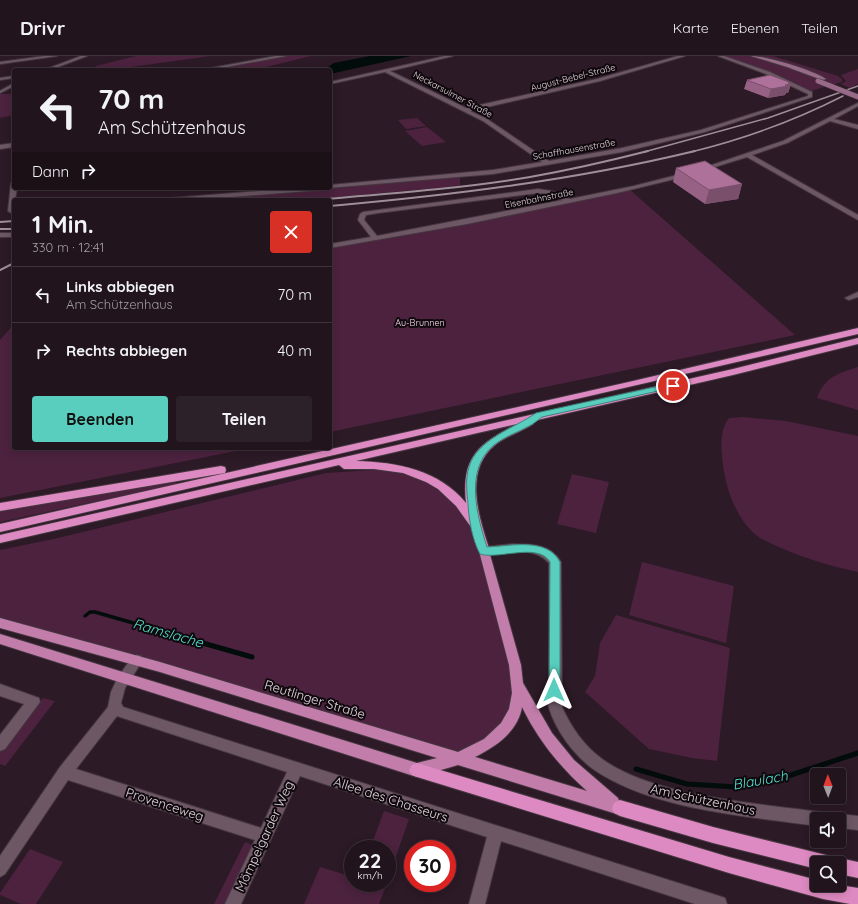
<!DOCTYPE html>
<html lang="de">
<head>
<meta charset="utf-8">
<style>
  :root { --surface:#21141c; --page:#2d2129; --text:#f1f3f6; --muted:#a29ea3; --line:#3e333b; --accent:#59cebe }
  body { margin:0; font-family:Quicksand,sans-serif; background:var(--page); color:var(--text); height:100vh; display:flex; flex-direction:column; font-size:15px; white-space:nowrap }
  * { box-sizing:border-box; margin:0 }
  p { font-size:13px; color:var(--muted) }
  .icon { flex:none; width:22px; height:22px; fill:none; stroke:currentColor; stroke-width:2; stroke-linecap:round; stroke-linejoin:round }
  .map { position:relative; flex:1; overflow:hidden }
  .sheet { position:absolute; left:12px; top:142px; width:320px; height:252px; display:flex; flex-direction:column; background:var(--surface); border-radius:4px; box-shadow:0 2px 10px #0003,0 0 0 1px var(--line) }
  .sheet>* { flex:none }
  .hud { position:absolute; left:12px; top:12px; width:320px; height:122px; border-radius:4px; box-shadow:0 2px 10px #0003,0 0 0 1px var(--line); background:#21141c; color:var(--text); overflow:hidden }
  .needle { width:26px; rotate:359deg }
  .tools { position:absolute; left:810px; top:712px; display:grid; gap:8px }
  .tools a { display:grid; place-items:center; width:36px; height:36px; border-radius:4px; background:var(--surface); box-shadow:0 2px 10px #0003,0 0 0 1px var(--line); font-size:20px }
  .speed { position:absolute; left:344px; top:784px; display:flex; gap:8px; font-size:20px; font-weight:700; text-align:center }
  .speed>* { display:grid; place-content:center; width:52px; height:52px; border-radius:50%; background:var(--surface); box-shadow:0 2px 10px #0003,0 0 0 1px var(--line); line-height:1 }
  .speed small { font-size:10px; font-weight:400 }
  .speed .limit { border:6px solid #d22; background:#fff; color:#111 }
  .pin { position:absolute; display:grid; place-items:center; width:34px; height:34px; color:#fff; margin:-17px; border:2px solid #fff; border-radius:50%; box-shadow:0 1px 4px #0007 }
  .me { position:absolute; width:44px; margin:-22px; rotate:0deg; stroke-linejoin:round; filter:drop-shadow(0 0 3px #0008) }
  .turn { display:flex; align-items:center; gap:14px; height:84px; padding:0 20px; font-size:18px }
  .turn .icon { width:52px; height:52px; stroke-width:2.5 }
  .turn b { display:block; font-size:28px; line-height:34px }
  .then { display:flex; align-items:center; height:38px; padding:0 20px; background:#0003; gap:8px; font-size:15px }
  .round { display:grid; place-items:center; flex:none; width:42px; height:42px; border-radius:4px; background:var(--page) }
  .headline { display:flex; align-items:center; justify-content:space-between; height:68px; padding:0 20px }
  h1 { font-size:24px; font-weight:800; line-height:30px }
  .action { display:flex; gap:8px; margin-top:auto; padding:8px 20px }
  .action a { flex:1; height:46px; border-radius:4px; background:var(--accent); color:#111; font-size:16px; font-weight:800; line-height:46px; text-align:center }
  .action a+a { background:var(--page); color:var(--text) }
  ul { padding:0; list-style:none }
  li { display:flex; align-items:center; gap:12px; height:56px; padding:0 20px; border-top:1px solid var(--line) }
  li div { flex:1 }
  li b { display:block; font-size:15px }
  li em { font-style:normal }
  header { display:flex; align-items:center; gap:24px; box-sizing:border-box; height:56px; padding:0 20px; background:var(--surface); border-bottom:1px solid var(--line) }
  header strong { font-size:19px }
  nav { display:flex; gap:22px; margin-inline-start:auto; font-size:14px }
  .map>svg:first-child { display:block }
  .green { fill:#4c223f }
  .water { fill:#020c0a }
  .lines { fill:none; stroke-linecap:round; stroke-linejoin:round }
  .stream-far1 { stroke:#020c0a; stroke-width:3.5 }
  .stream { stroke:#020c0a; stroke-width:5 }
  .minor-casing { stroke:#453740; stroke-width:2 }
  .secondary-casing { stroke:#453740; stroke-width:2 }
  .primary-casing { stroke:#453740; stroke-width:2 }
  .trunk-casing { stroke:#453740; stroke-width:2 }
  .minor { fill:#6d5765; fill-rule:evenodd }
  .secondary { fill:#976a88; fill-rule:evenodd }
  .primary { fill:#c27dab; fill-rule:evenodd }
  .trunk { fill:#de8ac2; fill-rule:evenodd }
  .rail-far1 { stroke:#9e8f98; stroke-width:1.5 }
  .rail { stroke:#9e8f98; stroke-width:2 }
  .secondary-bridge-casing { stroke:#453740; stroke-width:6; stroke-linecap:butt }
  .secondary-bridge { stroke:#976a88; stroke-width:5 }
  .wall { fill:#966184 }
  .shaded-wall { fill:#7a4f6b }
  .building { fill:#ae7199; stroke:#7a4f6b }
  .route { fill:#59cebe; stroke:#3a867c }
  .labels { text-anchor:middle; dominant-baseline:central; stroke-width:4; stroke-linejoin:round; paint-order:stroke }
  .far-street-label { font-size:9px; fill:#e2d5dd; stroke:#0f080c }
  .far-park-label { font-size:9px; fill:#fbd7ed; stroke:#0f080c }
  .near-street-label { font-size:13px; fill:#e2d5dd; stroke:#0f080c }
  .near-water-label { font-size:14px; font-style:italic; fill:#52e1cf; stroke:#0f080c }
</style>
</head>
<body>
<header>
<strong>Drivr</strong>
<nav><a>Karte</a><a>Ebenen</a><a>Teilen</a></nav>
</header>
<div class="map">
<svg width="858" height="848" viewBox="0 0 858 848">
  <rect width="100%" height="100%" fill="#2c1a26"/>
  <!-- green -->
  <path class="green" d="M136,0H210L110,14H92L96,10Z
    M284,0H311L254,14H204Z
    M725,0H773L838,20L842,23V26L811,35L771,16Z
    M858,13V28L850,32L841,28L846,25L841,19Z
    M0,38H14V59L0,62Z
    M417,62L426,70L406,73L398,64Z
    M427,71L446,86L422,90L405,75Z
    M460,120V130L305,144H172L330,132Z
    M629,133L795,279L330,376V190Z
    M14,268V392H251L0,442V284Z
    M858,311V354L817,342C824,321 839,317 858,311Z
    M743,361L786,365L858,380V516C829,510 801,501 774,489C768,486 761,483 756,479C736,462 726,433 723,409C721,393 719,374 729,362Z
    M402,412L429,422L475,468L515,609L511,663L457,703L0,567V494L58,482L326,417Z
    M572,418L609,426L596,477L557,468Z
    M175,426L176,428L0,466V455Z
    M642,506L734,530L726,587L629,559Z
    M616,559L730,592L717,705L692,702L649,693L585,636L595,620L600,587Z
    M43,642L55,645L5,710L0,708V694Z
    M384,755L409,763L387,826V793H370Z
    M245,786L257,791L229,848H214Z
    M30,793L63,806L36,848H21L0,839V837Z
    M320,811L353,821V827H387L379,848H304Z"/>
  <!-- water -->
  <path class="water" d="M370,0H411L330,18V14H310L328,11L334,7Z"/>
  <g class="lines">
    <!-- stream-far1 -->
    <path class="stream-far1" d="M85,560L90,556H95L189,583"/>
    <!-- stream -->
    <path class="stream" d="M185,582L252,601
      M636,713L687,728L737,731L788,720L858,697"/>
    <defs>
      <path id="minor" d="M45,0H57L0,8V6Z
        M81,0H87L50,14H44Z
        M276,0H286L210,14H200Z
        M445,0H453L390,15L466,52L597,23L678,0H685L600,25L470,55L487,63L549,105L622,92L701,74L808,40V38L766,18L718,0H724L770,16L812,36V41L705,76L622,96L493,118L328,132H330V129L493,114L542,106L483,65L385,16L330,28V26Z
        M14,20V22L0,24V22Z
        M14,27V30L0,37V35Z
        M858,47V50L834,63L858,69V73L830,65L787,87L752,99L858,159V164L747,101L702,115L697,114L783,85Z
        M14,87V91L0,93V89Z
        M685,117L688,119L687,120L617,137L467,168L330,192V188L371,181L358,164L360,158L363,156L538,133L552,135L570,143L634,130ZM538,137L549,138L563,144L377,180L364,164L366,159L378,157Z
        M14,125V132H17L15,144H14V155L11,157L8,155L11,127Z
        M297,132H323L320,134L195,144H169L172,142Z
        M0,177H14V181H0Z
        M858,236V241L849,244L845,242Z
        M512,488C530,488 551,488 561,506L562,651C571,671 584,690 602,703C655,741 756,747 820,756L825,758L827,763H817V770C747,760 652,754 593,713C574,699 556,675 549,652C546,642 549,627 549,616C549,580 549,543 549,507C534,489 505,497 484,499L480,498L479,495L480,492L484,491Z
        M137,599L141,600L143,604L125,632L121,647L123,651L719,840L725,842L727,848H695L501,785L485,848H469L487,781L300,720L241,848H225L255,784L68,724L5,818L0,821V800L60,711L108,651L111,636L118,621L133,600ZM117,660L287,716L261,772L76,713Z
        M0,628L39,642L40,646L5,693L0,695V679L24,648L0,640Z
        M839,758L858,760V774L839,772V763H833L834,760Z"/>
      <path id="secondary" d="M751,0C767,0 813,14 826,23L822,24L787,11Z"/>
      <path id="primary" d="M484,491L488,492L489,495L521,609L523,627L552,677L574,704L618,742L619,745L625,747L627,752L625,757L620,759L458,709L417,721L0,588V578L417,707L437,702L160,616L0,572V562L160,606L458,696L484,683L501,667L509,653L512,637L509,609L479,495L480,492ZM522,651C538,684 560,711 587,735L475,701C495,691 518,676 522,651Z"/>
      <path id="trunk" d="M858,272V278L0,476V468L633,325Z
        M858,282V288L733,319L533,365V368C521,376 506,380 495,389C463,415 479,462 490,495L488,498L484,499L480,498L471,471L456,450L438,433L426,426L403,417L374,413H344L339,409L0,487V479L733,313ZM517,368C479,388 461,400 466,447C439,414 397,406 356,405Z
        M221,410L225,411L226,414L225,417L0,455V447Z
        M417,707L729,801L817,824V829H839L858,832V848H850L823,843L729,817L417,721L412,719L409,714L412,709Z
        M620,744L713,771L826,799L832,801L833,804L839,802L858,806V822L839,818V807H817V813L713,787L620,760L614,757L612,752L614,747Z"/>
    </defs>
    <!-- minor casing -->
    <use href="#minor" class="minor-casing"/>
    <!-- secondary casing -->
    <use href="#secondary" class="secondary-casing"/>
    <!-- primary casing -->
    <use href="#primary" class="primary-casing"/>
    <!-- trunk casing -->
    <use href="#trunk" class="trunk-casing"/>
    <!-- minor -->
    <use href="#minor" class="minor"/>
    <!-- secondary -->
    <use href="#secondary" class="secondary"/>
    <!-- primary -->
    <use href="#primary" class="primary"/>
    <!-- trunk -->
    <use href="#trunk" class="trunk"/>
    <!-- rail-far1 -->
    <path class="rail-far1" d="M644,96L768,62L858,30
      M691,96C744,83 794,65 843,40"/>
    <!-- rail -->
    <path class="rail" d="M313,144C385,138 458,133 530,121C569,114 609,105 648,95
      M330,150C453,139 575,124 695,95
      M0,166L14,165
      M0,173H14
      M0,214L14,207"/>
    <defs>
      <path id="secondary-bridge" d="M818,25L858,41"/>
    </defs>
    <!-- secondary-bridge casing -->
    <use href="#secondary-bridge" class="secondary-bridge-casing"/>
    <!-- secondary-bridge -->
    <use href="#secondary-bridge" class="secondary-bridge"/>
  </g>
  <!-- wall -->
  <path class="wall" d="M747,24L789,27L791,28L788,37H786L785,39L768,42L744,33Z
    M676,112L742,128L738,143L705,148L673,126Z"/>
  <!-- shaded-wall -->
  <path class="shaded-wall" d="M789,26V28H791L788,37H786L785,39L768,42L771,33Z
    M742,128L738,143L705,148L709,134Z"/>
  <!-- building -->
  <path class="building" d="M770,19L789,26L788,27L791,28L785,29L788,30L771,33L747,24Z
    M705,105L742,128L709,134L676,112Z"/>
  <!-- route -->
  <path class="route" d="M673,327L676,328V331L542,361C537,365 532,369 527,371C516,377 504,381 494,389C464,413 477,460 487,491C511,490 547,481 560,506V634L559,637L554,639L550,637L549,634L550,506C538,486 499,504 480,498C472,483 469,464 468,448C467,436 465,423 469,411C477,383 515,372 536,357Z"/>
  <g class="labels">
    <!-- far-street labels -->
    <g class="far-street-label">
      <text transform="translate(573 21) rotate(-14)">August-Bebel-Straße</text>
      <text transform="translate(453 38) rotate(28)">Neckarsulmer Straße</text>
      <text transform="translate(574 93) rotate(-10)">Schaffhausenstraße</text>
      <text transform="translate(539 142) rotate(-11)">Eisenbahnstraße</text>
    </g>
    <!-- far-park labels -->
    <g class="far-park-label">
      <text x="420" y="266">Au-Brunnen</text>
    </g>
    <!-- near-street labels -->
    <g class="near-street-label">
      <text transform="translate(315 643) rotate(17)">Reutlinger Straße</text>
      <text transform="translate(391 743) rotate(18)">Allee des Chasseurs</text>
      <text transform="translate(703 743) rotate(12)">Am Schützenhaus</text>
      <text transform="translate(165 748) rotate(18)">Provenceweg</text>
      <text transform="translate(264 780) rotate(-65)">Mömpelgarder Weg</text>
    </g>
    <!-- near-water labels -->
    <g class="near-water-label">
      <text transform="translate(168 577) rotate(16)">Ramslache</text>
      <text transform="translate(760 724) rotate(-10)">Blaulach</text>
    </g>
  </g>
</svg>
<div class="tools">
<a><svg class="needle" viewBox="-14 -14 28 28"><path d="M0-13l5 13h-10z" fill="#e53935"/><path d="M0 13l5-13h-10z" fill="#a29ea3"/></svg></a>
<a><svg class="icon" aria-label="sound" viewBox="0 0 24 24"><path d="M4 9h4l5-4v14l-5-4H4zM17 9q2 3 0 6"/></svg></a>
<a><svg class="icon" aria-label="search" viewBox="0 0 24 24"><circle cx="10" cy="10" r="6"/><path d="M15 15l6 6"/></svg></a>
</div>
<div class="speed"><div>22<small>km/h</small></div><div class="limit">30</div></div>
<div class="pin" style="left:673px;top:330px;background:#d93025"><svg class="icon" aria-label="arrive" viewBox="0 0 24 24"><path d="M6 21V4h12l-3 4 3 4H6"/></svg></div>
<svg class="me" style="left:554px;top:634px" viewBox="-20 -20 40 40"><path d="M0-17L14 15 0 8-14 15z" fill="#59cebe" stroke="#fff" stroke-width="4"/></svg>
<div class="hud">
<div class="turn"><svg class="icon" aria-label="left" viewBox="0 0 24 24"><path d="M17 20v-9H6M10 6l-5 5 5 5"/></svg><div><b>70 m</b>Am Schützenhaus</div></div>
<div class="then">Dann<svg class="icon" aria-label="right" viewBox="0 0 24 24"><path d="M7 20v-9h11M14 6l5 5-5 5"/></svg></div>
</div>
<section class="sheet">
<div class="headline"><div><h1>1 Min.</h1><p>330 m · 12:41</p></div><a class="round" style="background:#d93025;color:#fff"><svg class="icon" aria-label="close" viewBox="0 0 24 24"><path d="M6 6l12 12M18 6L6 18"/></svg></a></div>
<ul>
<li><svg class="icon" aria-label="left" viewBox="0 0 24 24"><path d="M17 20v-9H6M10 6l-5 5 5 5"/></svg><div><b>Links abbiegen</b><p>Am Schützenhaus</p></div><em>70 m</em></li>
<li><svg class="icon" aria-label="right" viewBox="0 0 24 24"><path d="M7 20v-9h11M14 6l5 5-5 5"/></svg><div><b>Rechts abbiegen</b></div><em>40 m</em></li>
</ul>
<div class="action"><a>Beenden</a><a>Teilen</a></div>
</section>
</div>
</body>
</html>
